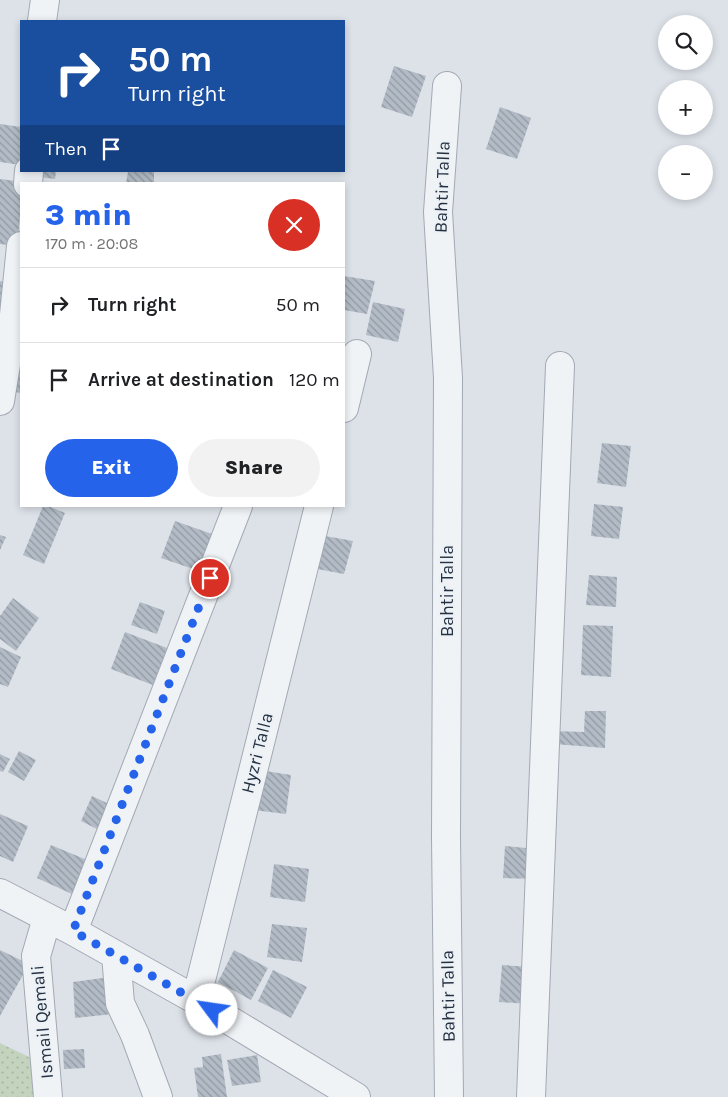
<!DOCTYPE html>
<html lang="en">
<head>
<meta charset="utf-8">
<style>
  :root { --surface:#fff; --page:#f2f2f2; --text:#202124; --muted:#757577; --line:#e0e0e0; --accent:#2563eb }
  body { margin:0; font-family:Karla,sans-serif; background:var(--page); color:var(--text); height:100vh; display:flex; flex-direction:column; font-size:19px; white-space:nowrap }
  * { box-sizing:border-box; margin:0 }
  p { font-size:16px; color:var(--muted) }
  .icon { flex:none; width:28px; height:28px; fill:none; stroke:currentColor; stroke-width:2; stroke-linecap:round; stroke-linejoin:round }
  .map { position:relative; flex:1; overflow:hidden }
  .side { position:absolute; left:20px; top:182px; width:325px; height:325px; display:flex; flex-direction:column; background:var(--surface); border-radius:0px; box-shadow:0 2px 8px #0003 }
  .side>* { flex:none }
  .hud { position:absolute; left:20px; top:20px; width:325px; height:152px; border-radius:0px; box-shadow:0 2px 8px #0003; background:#1a4fa0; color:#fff; overflow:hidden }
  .tools { position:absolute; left:658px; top:15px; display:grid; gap:10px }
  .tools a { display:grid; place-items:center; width:55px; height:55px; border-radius:50%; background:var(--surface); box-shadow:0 2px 8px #0003; font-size:25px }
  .pin { position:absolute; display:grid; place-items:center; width:42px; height:42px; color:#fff; margin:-21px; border:2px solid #fff; border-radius:50%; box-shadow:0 1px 5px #0007 }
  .me { position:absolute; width:55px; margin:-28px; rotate:301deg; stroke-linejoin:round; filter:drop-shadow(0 0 4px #0008) }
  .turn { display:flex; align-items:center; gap:18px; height:105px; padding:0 25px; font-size:22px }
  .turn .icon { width:65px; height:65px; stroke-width:2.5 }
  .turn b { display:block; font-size:35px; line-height:42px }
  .then { display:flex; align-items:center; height:48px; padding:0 25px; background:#0003; gap:10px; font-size:19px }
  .round { display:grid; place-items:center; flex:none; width:52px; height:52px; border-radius:26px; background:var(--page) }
  .overview { display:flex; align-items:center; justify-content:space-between; height:85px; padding:0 25px }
  h1 { font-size:30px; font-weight:800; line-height:38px; color:var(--accent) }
  .action { display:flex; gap:10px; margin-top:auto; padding:10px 25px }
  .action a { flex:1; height:58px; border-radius:30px; background:var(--accent); color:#fff; font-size:20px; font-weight:800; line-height:58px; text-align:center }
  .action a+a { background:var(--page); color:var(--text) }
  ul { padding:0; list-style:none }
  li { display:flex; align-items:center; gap:15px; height:75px; padding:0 25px; border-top:1px solid var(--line) }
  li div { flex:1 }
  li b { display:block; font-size:19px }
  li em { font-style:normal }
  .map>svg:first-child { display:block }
  .grass { fill:url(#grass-dots) }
  .building { fill:url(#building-back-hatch) }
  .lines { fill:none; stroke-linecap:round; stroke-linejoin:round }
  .minor-casing { stroke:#a2a9b3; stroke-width:30 }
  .minor { stroke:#f0f3f6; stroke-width:28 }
  .route { stroke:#2563eb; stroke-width:9; stroke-dasharray:0 16.2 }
  .labels { text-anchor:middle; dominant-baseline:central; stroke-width:4; stroke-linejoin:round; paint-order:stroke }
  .street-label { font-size:18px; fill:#253141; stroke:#ecf1f6 }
</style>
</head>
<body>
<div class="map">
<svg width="728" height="1097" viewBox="0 0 728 1097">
  <defs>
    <pattern id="grass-dots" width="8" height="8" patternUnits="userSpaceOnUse" patternTransform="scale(1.25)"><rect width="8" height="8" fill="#c4d3bd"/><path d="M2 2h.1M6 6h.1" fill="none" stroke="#a8b6a4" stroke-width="1.8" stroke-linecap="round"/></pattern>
    <pattern id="building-back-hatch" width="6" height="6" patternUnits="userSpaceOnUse" patternTransform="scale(1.25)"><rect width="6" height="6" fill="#b3bcc6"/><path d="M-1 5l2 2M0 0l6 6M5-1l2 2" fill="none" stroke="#9199a2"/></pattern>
  </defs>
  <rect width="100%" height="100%" fill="#dde2e9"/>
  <!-- grass -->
  <path class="grass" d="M0,1043L31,1058L36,1097H0Z"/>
  <!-- building -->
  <path class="building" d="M394,66L426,76L412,117L381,107Z
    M500,107L531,118L517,159L486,149Z
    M0,124L21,127V165L0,162Z
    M41,171H56L55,179L40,177Z
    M128,171H154V184H126Z
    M0,179L24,182L21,184V206L17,246L0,244Z
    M344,276L375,281L367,314L344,310Z
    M0,281L13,283L0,321Z
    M373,302L405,309L398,342L366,335Z
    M21,350V393L10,391Z
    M602,443L631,446L626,487L597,483Z
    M594,504L623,507L619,539L591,536Z
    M43,506H48L65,513L44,564L23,555Z
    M175,521L212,534L199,571L161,558Z
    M0,535L6,537L0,550Z
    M320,535L353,541L344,574L312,568Z
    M589,575L617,577L616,607L586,605Z
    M13,598L39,618L16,651L0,639V616Z
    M140,602L165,611L157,634L131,625Z
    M583,625L613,626L611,677L581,675Z
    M125,632L167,648L153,685L111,669Z
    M0,647L21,657L8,687L0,684Z
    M585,711H606L605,748L554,744V731L584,732Z
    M19,751L36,760L24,781L8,772Z
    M0,754L10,759L3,772L0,771Z
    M259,770L291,775L286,814L253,810Z
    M92,796L111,805L99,830L81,821Z
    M0,814L28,826L13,862L0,856Z
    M51,845L87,860L72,894L37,878Z
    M505,846L536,849L535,879L503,878Z
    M274,864L309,869L305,902L270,897Z
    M272,924L307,928L302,962L267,957Z
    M0,950L29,964L0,1016Z
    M234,950L268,968L251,1000L218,982Z
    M502,965L531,967L530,1004L499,1002Z
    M273,970L307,987L291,1018L258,1001Z
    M110,977L113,1014L75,1018L73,982Z
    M84,1049L85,1068L64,1069L63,1050Z
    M221,1054L227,1097H198L194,1068L203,1067L202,1057Z
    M257,1055L261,1082L232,1086L227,1060Z"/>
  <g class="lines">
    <defs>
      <path id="minor" d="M42,21L45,0
        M447,86L438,212L448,378L446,837L449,1097
        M28,184L29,171
        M0,401L14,315L21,246
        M344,408L357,354
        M0,893L73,931L196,1000L356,1097
        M47,918L36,956L48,1097
        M73,931L238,506
        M116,955L120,1003L135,1035L158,1097
        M196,1000L319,506
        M531,1097L560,366"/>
    </defs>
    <!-- minor casing -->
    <use href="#minor" class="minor-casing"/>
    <!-- minor -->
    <use href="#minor" class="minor"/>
  </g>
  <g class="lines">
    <!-- route -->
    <path class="route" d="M210,578L73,931L212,1010"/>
  </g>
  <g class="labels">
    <!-- street labels -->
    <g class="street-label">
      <text transform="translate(442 187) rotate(-88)">Bahtir Talla</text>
      <text transform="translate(447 591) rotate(-90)">Bahtir Talla</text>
      <text transform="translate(257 753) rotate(-76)">Hyzri Talla</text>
      <text transform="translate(448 996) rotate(-91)">Bahtir Talla</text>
      <text transform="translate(42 1022) rotate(-95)">Ismail Qemali</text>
    </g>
  </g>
</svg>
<div class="tools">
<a><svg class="icon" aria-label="search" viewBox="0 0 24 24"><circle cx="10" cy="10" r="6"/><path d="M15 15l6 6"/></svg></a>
<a>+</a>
<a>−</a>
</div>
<div class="pin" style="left:210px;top:578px;background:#d93025"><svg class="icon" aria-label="arrive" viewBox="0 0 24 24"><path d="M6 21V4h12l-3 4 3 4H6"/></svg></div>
<svg class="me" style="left:212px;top:1010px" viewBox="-20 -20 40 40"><circle r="19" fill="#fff"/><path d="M0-13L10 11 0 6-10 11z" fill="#2563eb"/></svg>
<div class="hud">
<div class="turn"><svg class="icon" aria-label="right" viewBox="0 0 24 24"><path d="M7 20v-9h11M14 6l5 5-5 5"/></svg><div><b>50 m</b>Turn right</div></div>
<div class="then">Then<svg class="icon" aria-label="arrive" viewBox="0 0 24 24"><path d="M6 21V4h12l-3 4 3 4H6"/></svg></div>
</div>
<section class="side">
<div class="overview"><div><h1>3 min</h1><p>170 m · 20:08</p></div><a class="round" style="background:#d93025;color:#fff"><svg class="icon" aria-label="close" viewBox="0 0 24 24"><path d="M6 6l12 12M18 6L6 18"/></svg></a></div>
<ul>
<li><svg class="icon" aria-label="right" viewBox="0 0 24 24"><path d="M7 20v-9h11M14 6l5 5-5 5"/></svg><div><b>Turn right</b></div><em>50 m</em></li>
<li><svg class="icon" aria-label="arrive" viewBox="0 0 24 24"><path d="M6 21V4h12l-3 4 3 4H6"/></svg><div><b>Arrive at destination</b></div><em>120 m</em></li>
</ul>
<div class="action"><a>Exit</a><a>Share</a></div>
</section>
</div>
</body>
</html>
